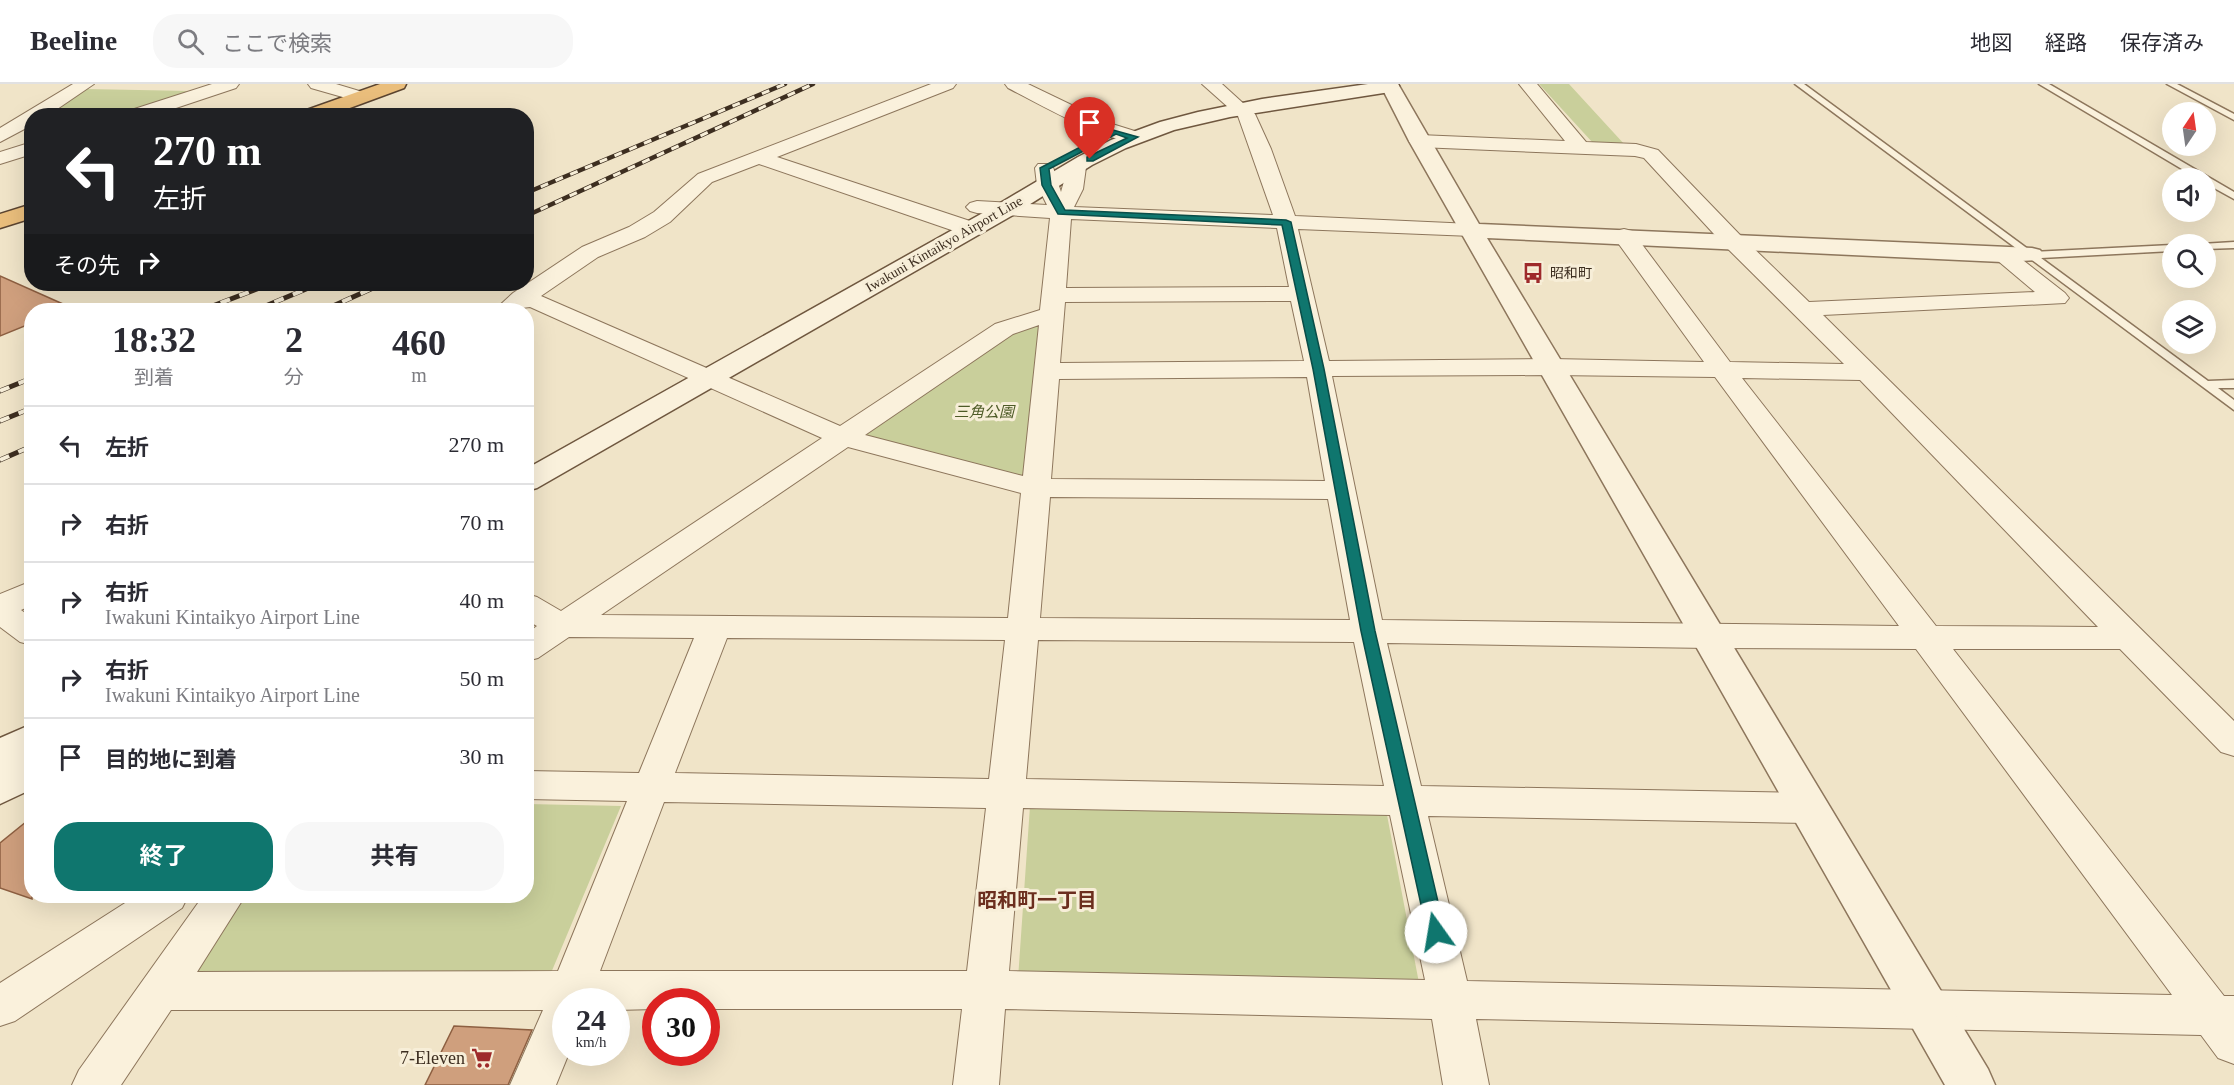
<!DOCTYPE html>
<html lang="ja">
<head>
<meta charset="utf-8">
<style>
  :root { --surface:#fff; --page:#f7f7f7; --text:#2b2b33; --muted:#7c7c81; --line:#e1e1e2; --accent:#0f766e }
  body { margin:0; font-family:"Times New Roman","Noto Sans JP",serif; background:var(--page); color:var(--text); height:100vh; display:flex; flex-direction:column; font-size:22px; white-space:nowrap }
  * { box-sizing:border-box; margin:0 }
  p { font-size:20px; color:var(--muted) }
  .icon { flex:none; width:33px; height:33px; fill:none; stroke:currentColor; stroke-width:2; stroke-linecap:round; stroke-linejoin:round }
  .map { position:relative; flex:1; overflow:hidden }
  .panel { position:absolute; left:24px; top:219px; width:510px; height:600px; display:flex; flex-direction:column; background:var(--surface); border-radius:24px; box-shadow:0 6px 24px #0002 }
  .panel>* { flex:none }
  .top-card { position:absolute; left:24px; top:24px; width:510px; height:183px; border-radius:24px; box-shadow:0 6px 24px #0002; background:#202124; color:#fff; overflow:hidden }
  .needle { width:39px; rotate:13deg }
  .buttons { position:absolute; left:2162px; top:18px; display:grid; gap:12px }
  .buttons a { display:grid; place-items:center; width:54px; height:54px; border-radius:50%; background:var(--surface); box-shadow:0 6px 24px #0002; font-size:30px }
  .speed { position:absolute; left:552px; top:904px; display:flex; gap:12px; font-size:30px; font-weight:700; text-align:center }
  .speed>* { display:grid; place-content:center; width:78px; height:78px; border-radius:50%; background:var(--surface); box-shadow:0 6px 24px #0002; line-height:1 }
  .speed small { font-size:15px; font-weight:400 }
  .speed .limit { border:9px solid #d22; background:#fff; color:#111 }
  .pin { position:absolute; display:grid; place-items:center; width:51px; height:51px; color:#fff; margin:-62px -26px; border-radius:50% 50% 50% 0; rotate:-45deg; box-shadow:0 0 6px #0007 }
  .pin .icon { rotate:45deg }
  .me { position:absolute; width:66px; margin:-33px; rotate:347deg; stroke-linejoin:round; filter:drop-shadow(0 0 4px #0008) }
  .turn { display:flex; align-items:center; gap:21px; height:126px; padding:0 30px; font-size:27px }
  .turn .icon { width:78px; height:78px; stroke-width:2.5 }
  .turn b { display:block; font-size:42px; line-height:51px }
  .then { display:flex; align-items:center; height:57px; padding:0 30px; background:#0003; gap:12px; font-size:22px }
  .eta { display:flex; justify-content:space-evenly; align-items:center; height:102px; text-align:center }
  .eta b { font-size:36px; font-weight:700; line-height:42px }
  .button { display:flex; gap:12px; margin-top:auto; padding:12px 30px }
  .button a { flex:1; height:69px; border-radius:24px; background:var(--accent); color:#fff; font-size:24px; font-weight:700; line-height:69px; text-align:center }
  .button a+a { background:var(--page); color:var(--text) }
  ul { padding:0; list-style:none }
  li { display:flex; align-items:center; gap:18px; height:78px; padding:0 30px; border-top:2px solid var(--line) }
  li div { flex:1 }
  li b { display:block; font-size:22px }
  li em { font-style:normal }
  header { display:flex; align-items:center; gap:36px; box-sizing:border-box; height:84px; padding:0 30px; background:var(--surface); border-bottom:2px solid var(--line) }
  header strong { font-size:28px }
  nav { display:flex; gap:33px; margin-inline-start:auto; font-size:21px }
  .search { width:420px; height:54px; background:var(--page); display:flex; align-items:center; gap:15px; box-sizing:border-box; padding:0 21px; border-radius:24px; color:var(--muted); font-size:22px }
  .map>svg:first-child { display:block }
  .green { fill:#c9cf9b }
  .building { fill:#cf9f7d; stroke:#8d5f41; stroke-width:1.5 }
  .lines { fill:none; stroke-linecap:round; stroke-linejoin:round }
  .service-casing { stroke:#8d765c; stroke-width:3 }
  .minor-casing { stroke:#8d765c; stroke-width:2 }
  .tertiary-casing { stroke:#8d765c; stroke-width:3 }
  .secondary-casing { stroke:#6f573f; stroke-width:3 }
  .trunk-casing { stroke:#5b4430; stroke-width:3 }
  .service { fill:#faf1dc; fill-rule:evenodd }
  .minor { fill:#faf1dc; fill-rule:evenodd }
  .tertiary { fill:#faf1dc; fill-rule:evenodd }
  .secondary { fill:#faf1dc; fill-rule:evenodd }
  .trunk { fill:#eabe7c; fill-rule:evenodd }
  .rail-far1-casing { stroke:#3d2e20; stroke-width:4.5 }
  .rail-casing { stroke:#3d2e20; stroke-width:5 }
  .rail-far1 { stroke:#f7eed8; stroke-width:3; stroke-dasharray:8; stroke-linecap:butt }
  .rail { stroke:#f7eed8; stroke-width:4; stroke-dasharray:10; stroke-linecap:butt }
  .route { fill:#0f766e; stroke:#0a4d48; stroke-width:1.5 }
  .labels { text-anchor:middle; dominant-baseline:central; stroke-width:6; stroke-linejoin:round; paint-order:stroke }
  .far-street-label { font-size:14px; fill:#3d2e20; stroke:#f7eed8 }
  .far-poi-label { font-size:14px; fill:#3d2e20; stroke:#f7eed8; text-anchor:start }
  .park-label { font-size:15px; font-style:italic; fill:#4d5a26; stroke:#f7eed8 }
  .near-poi-label { font-size:18px; fill:#3d2e20; stroke:#f7eed8; text-anchor:end }
  .near-neighbourhood-label { font-size:20px; font-weight:bold; fill:#6b2e1e; stroke:#f7eed8 }
</style>
</head>
<body>
<header>
<strong>Beeline</strong>
<div class="search"><svg class="icon" aria-label="search" viewBox="0 0 24 24"><circle cx="10" cy="10" r="6"/><path d="M15 15l6 6"/></svg>ここで検索</div>
<nav><a>地図</a><a>経路</a><a>保存済み</a></nav>
</header>
<div class="map">
<svg width="2234" height="1001" viewBox="0 0 2234 1001">
  <rect width="100%" height="100%" fill="#f0e4c8"/>
  <!-- green -->
  <path class="green" d="M1539,0H1569L1625,61L1593,59Z
    M86,5L191,7L118,31L44,32Z
    M1050,235L1037,404L842,353L1004,245Z
    M527,720L621,722L551,889L189,890L240,812H526Z
    M1030,722L1387,731L1419,899L1018,895Z"/>
  <!-- building -->
  <path class="building" d="M0,192L63,220L46,226H32V239L0,252Z
    M32,733V815L0,804V759Z
    M454,942L532,946L508,1001H425Z"/>
  <g class="lines">
    <defs>
      <path id="service" d="M1795,0H1804L2032,168L2172,161V167L2041,174L2208,297L2234,296V304H2218L2234,316V326Z
        M2039,0H2049L2234,108V115L2205,99V94H2197Z
        M2167,0H2177L2234,30V36Z
        M2234,158V164L2205,165V160H2201Z"/>
      <path id="minor" d="M73,0H94L47,32H32V41L0,58V44Z
        M212,0H239L236,4L152,32H123L125,28Z
        M308,0H336L366,9L369,13L366,17L360,18L311,4Z
        M931,0H956L953,4L777,73L979,140L982,145L979,150L971,151L963,150L759,80L712,98L670,138L645,153L598,173L541,212L840,342L995,240L1040,226L1050,134L977,129L970,127L966,123L970,119L977,117L1047,121L1037,101L1035,84L1038,80H1052L1061,108L1069,79H1083L1086,83L1083,105L1074,123L1273,131L1238,32L1202,0H1222L1255,30L1271,65L1295,132L1472,140L1480,141L1483,146L1480,151L1472,152L1298,145L1329,277L1552,275L1704,278L1613,152L1616,147L1624,145L1632,147L1730,278L1844,280L1725,162L1644,74L1635,72L1419,63L1412,61L1409,57L1412,53L1419,51L1565,57L1519,0H1537L1586,58L1636,60L1658,66L1741,152L1809,218L2035,208L1991,171L1994,166L2002,164L2010,166L2065,209L2069,214L2065,219L1823,231L2234,637V672L2221,668L2120,565H1953L2224,912H2234V980L2218,974L2201,951L1476,935L1489,1001H1443L1432,935L1005,925L999,1001H953L962,925H706V918H656V925L616,926V918H566V969H569L556,1001H510L543,926H171L121,1001H72L79,986L203,812H245L197,888L558,887L627,717L526,715V687L639,689L694,554L569,553L538,574L526,577V550L537,542L526,536V510L537,513L561,527L822,354L530,223L505,226L500,221L513,209L582,163L629,143L654,128L698,90ZM1071,135L1277,144L1289,203L1066,204ZM1291,217L1304,277L1060,279L1065,218ZM1039,241L1023,392L865,351L1013,250ZM1552,291L1715,293L1899,542L1382,536L1332,292ZM1307,293L1325,397L1051,395L1059,295ZM1742,294L1860,296L2098,543L1936,542ZM848,363L1021,409L1008,534L601,531ZM1050,413L1328,415L1350,536L1040,534ZM727,554L1005,556L989,695L675,689ZM1038,556L1354,558L1384,702L1026,695ZM1387,559L1709,564L1916,565L2172,911L1467,897L1428,732L1808,739L1821,734L1827,724L1821,714L1808,709L1421,702ZM664,718L986,724L967,887H600ZM1023,724L1390,731L1425,896L1009,887Z
        M1005,0H1028L1109,39L1141,49L1144,53L1141,57C1115,64 1034,17 1008,4Z
        M32,58V70L0,80V68Z
        M32,497V521L21,526L32,534V561L20,558L0,543V510Z
        M136,812H188L182,824L15,937L0,942V899Z"/>
      <path id="tertiary" d="M1382,0H1398L1479,140L2032,164L2040,166L2044,171L2040,176L2002,178L1487,154L1988,985L1995,1001H1945L1409,57L1381,2Z"/>
      <path id="secondary" d="M1368,0H1398L1399,2L1397,6L1390,8L1230,33L1174,46L1126,64L1092,81L1013,131L537,404L526,407V385L997,121L1078,73L1111,56L1160,38L1198,28L1262,15Z
        M32,640V672L29,673L32,672V705L0,720V654Z"/>
      <path id="trunk" d="M380,0H406L404,4L328,32H299L301,28Z
        M32,120V134L0,144V130Z"/>
    </defs>
    <!-- service casing -->
    <use href="#service" class="service-casing"/>
    <!-- minor casing -->
    <use href="#minor" class="minor-casing"/>
    <!-- tertiary casing -->
    <use href="#tertiary" class="tertiary-casing"/>
    <!-- secondary casing -->
    <use href="#secondary" class="secondary-casing"/>
    <!-- trunk casing -->
    <use href="#trunk" class="trunk-casing"/>
    <!-- service -->
    <use href="#service" class="service"/>
    <!-- minor -->
    <use href="#minor" class="minor"/>
    <!-- tertiary -->
    <use href="#tertiary" class="tertiary"/>
    <!-- secondary -->
    <use href="#secondary" class="secondary"/>
    <!-- trunk -->
    <use href="#trunk" class="trunk"/>
    <defs>
      <path id="rail-far1" d="M526,109L785,0
        M526,132L813,0"/>
      <path id="rail" d="M202,226L270,200
        M256,226L318,200
        M324,226L382,200
        M0,307L32,294
        M0,337L32,324
        M0,376L32,362"/>
    </defs>
    <!-- rail-far1 casing -->
    <use href="#rail-far1" class="rail-far1-casing"/>
    <!-- rail casing -->
    <use href="#rail" class="rail-casing"/>
    <!-- rail-far1 -->
    <use href="#rail-far1" class="rail-far1"/>
    <!-- rail -->
    <use href="#rail" class="rail"/>
  </g>
  <!-- route -->
  <path class="route" d="M1113,46L1138,53L1093,77H1087V73L1127,54L1116,50L1049,85L1051,101L1065,126L1286,136L1291,138L1324,285L1375,547L1445,848L1442,854L1436,856L1429,854L1427,848L1361,547L1313,285L1282,141L1058,130L1042,101L1040,84Z"/>
  <!-- icons -->
  <defs>
    <symbol id="bus-bare" viewBox="-9 -9 18 18"><path d="M-5-6H5V4H4V6H2V4H-2V6H-4V4H-5ZM-3.5-4V0h7V-4ZM-3.5 1.2v1.5H-2V1.2ZM2 1.2v1.5H3.5V1.2Z" fill="#9e2a2b" stroke="#f7eed8" stroke-width="2.5" paint-order="stroke"/></symbol>
    <symbol id="supermarket-bare" viewBox="-9 -9 18 18"><path d="M-6-5.5h2.5l.6 2H6L4.5 2H-2.5L-4.4-4H-6ZM-1.5 3.2a1.3 1.3 0 1 0 .1 0ZM3 3.2a1.3 1.3 0 1 0 .1 0Z" fill="#9e2a2b" stroke="#f7eed8" stroke-width="2.5" paint-order="stroke"/></symbol>
  </defs>
  <g fill-rule="evenodd">
    <use href="#bus-bare" x="1518" y="174" width="30" height="30"/>
    <use href="#supermarket-bare" x="467" y="959" width="30" height="30"/>
  </g>
  <g class="labels">
    <!-- far-street labels -->
    <g class="far-street-label">
      <text transform="translate(944 160) rotate(-30)">Iwakuni Kintaikyo Airport Line</text>
    </g>
    <!-- far-poi labels -->
    <g class="far-poi-label">
      <text x="1550" y="189">昭和町</text>
    </g>
    <!-- park labels -->
    <g class="park-label">
      <text x="984" y="328">三角公園</text>
    </g>
    <!-- near-poi labels -->
    <g class="near-poi-label">
      <text x="465" y="974">7-Eleven</text>
    </g>
    <!-- near-neighbourhood labels -->
    <g class="near-neighbourhood-label">
      <text x="1037" y="816">昭和町一丁目</text>
    </g>
  </g>
</svg>
<div class="buttons">
<a><svg class="needle" viewBox="-14 -14 28 28"><path d="M0-13l5 13h-10z" fill="#e53935"/><path d="M0 13l5-13h-10z" fill="#7c7c81"/></svg></a>
<a><svg class="icon" aria-label="sound" viewBox="0 0 24 24"><path d="M4 9h4l5-4v14l-5-4H4zM17 9q2 3 0 6"/></svg></a>
<a><svg class="icon" aria-label="search" viewBox="0 0 24 24"><circle cx="10" cy="10" r="6"/><path d="M15 15l6 6"/></svg></a>
<a><svg class="icon" aria-label="layers" viewBox="0 0 24 24"><path d="M12 4l9 5-9 5-9-5zM3 14l9 5 9-5"/></svg></a>
</div>
<div class="speed"><div>24<small>km/h</small></div><div class="limit">30</div></div>
<div class="pin" style="left:1090px;top:75px;background:#d93025"><svg class="icon" aria-label="arrive" viewBox="0 0 24 24"><path d="M6 21V4h12l-3 4 3 4H6"/></svg></div>
<svg class="me" style="left:1436px;top:848px" viewBox="-20 -20 40 40"><circle r="19" fill="#fff"/><path d="M0-13L10 11 0 6-10 11z" fill="#0f766e"/></svg>
<div class="top-card">
<div class="turn"><svg class="icon" aria-label="left" viewBox="0 0 24 24"><path d="M17 20v-9H6M10 6l-5 5 5 5"/></svg><div><b>270 m</b>左折</div></div>
<div class="then">その先<svg class="icon" aria-label="right" viewBox="0 0 24 24"><path d="M7 20v-9h11M14 6l5 5-5 5"/></svg></div>
</div>
<section class="panel">
<div class="eta">
<div><b>18:32</b><p>到着</p></div>
<div><b>2</b><p>分</p></div>
<div><b>460</b><p>m</p></div>
</div>
<ul>
<li><svg class="icon" aria-label="left" viewBox="0 0 24 24"><path d="M17 20v-9H6M10 6l-5 5 5 5"/></svg><div><b>左折</b></div><em>270 m</em></li>
<li><svg class="icon" aria-label="right" viewBox="0 0 24 24"><path d="M7 20v-9h11M14 6l5 5-5 5"/></svg><div><b>右折</b></div><em>70 m</em></li>
<li><svg class="icon" aria-label="right" viewBox="0 0 24 24"><path d="M7 20v-9h11M14 6l5 5-5 5"/></svg><div><b>右折</b><p>Iwakuni Kintaikyo Airport Line</p></div><em>40 m</em></li>
<li><svg class="icon" aria-label="right" viewBox="0 0 24 24"><path d="M7 20v-9h11M14 6l5 5-5 5"/></svg><div><b>右折</b><p>Iwakuni Kintaikyo Airport Line</p></div><em>50 m</em></li>
<li><svg class="icon" aria-label="arrive" viewBox="0 0 24 24"><path d="M6 21V4h12l-3 4 3 4H6"/></svg><div><b>目的地に到着</b></div><em>30 m</em></li>
</ul>
<div class="button"><a>終了</a><a>共有</a></div>
</section>
</div>
</body>
</html>
